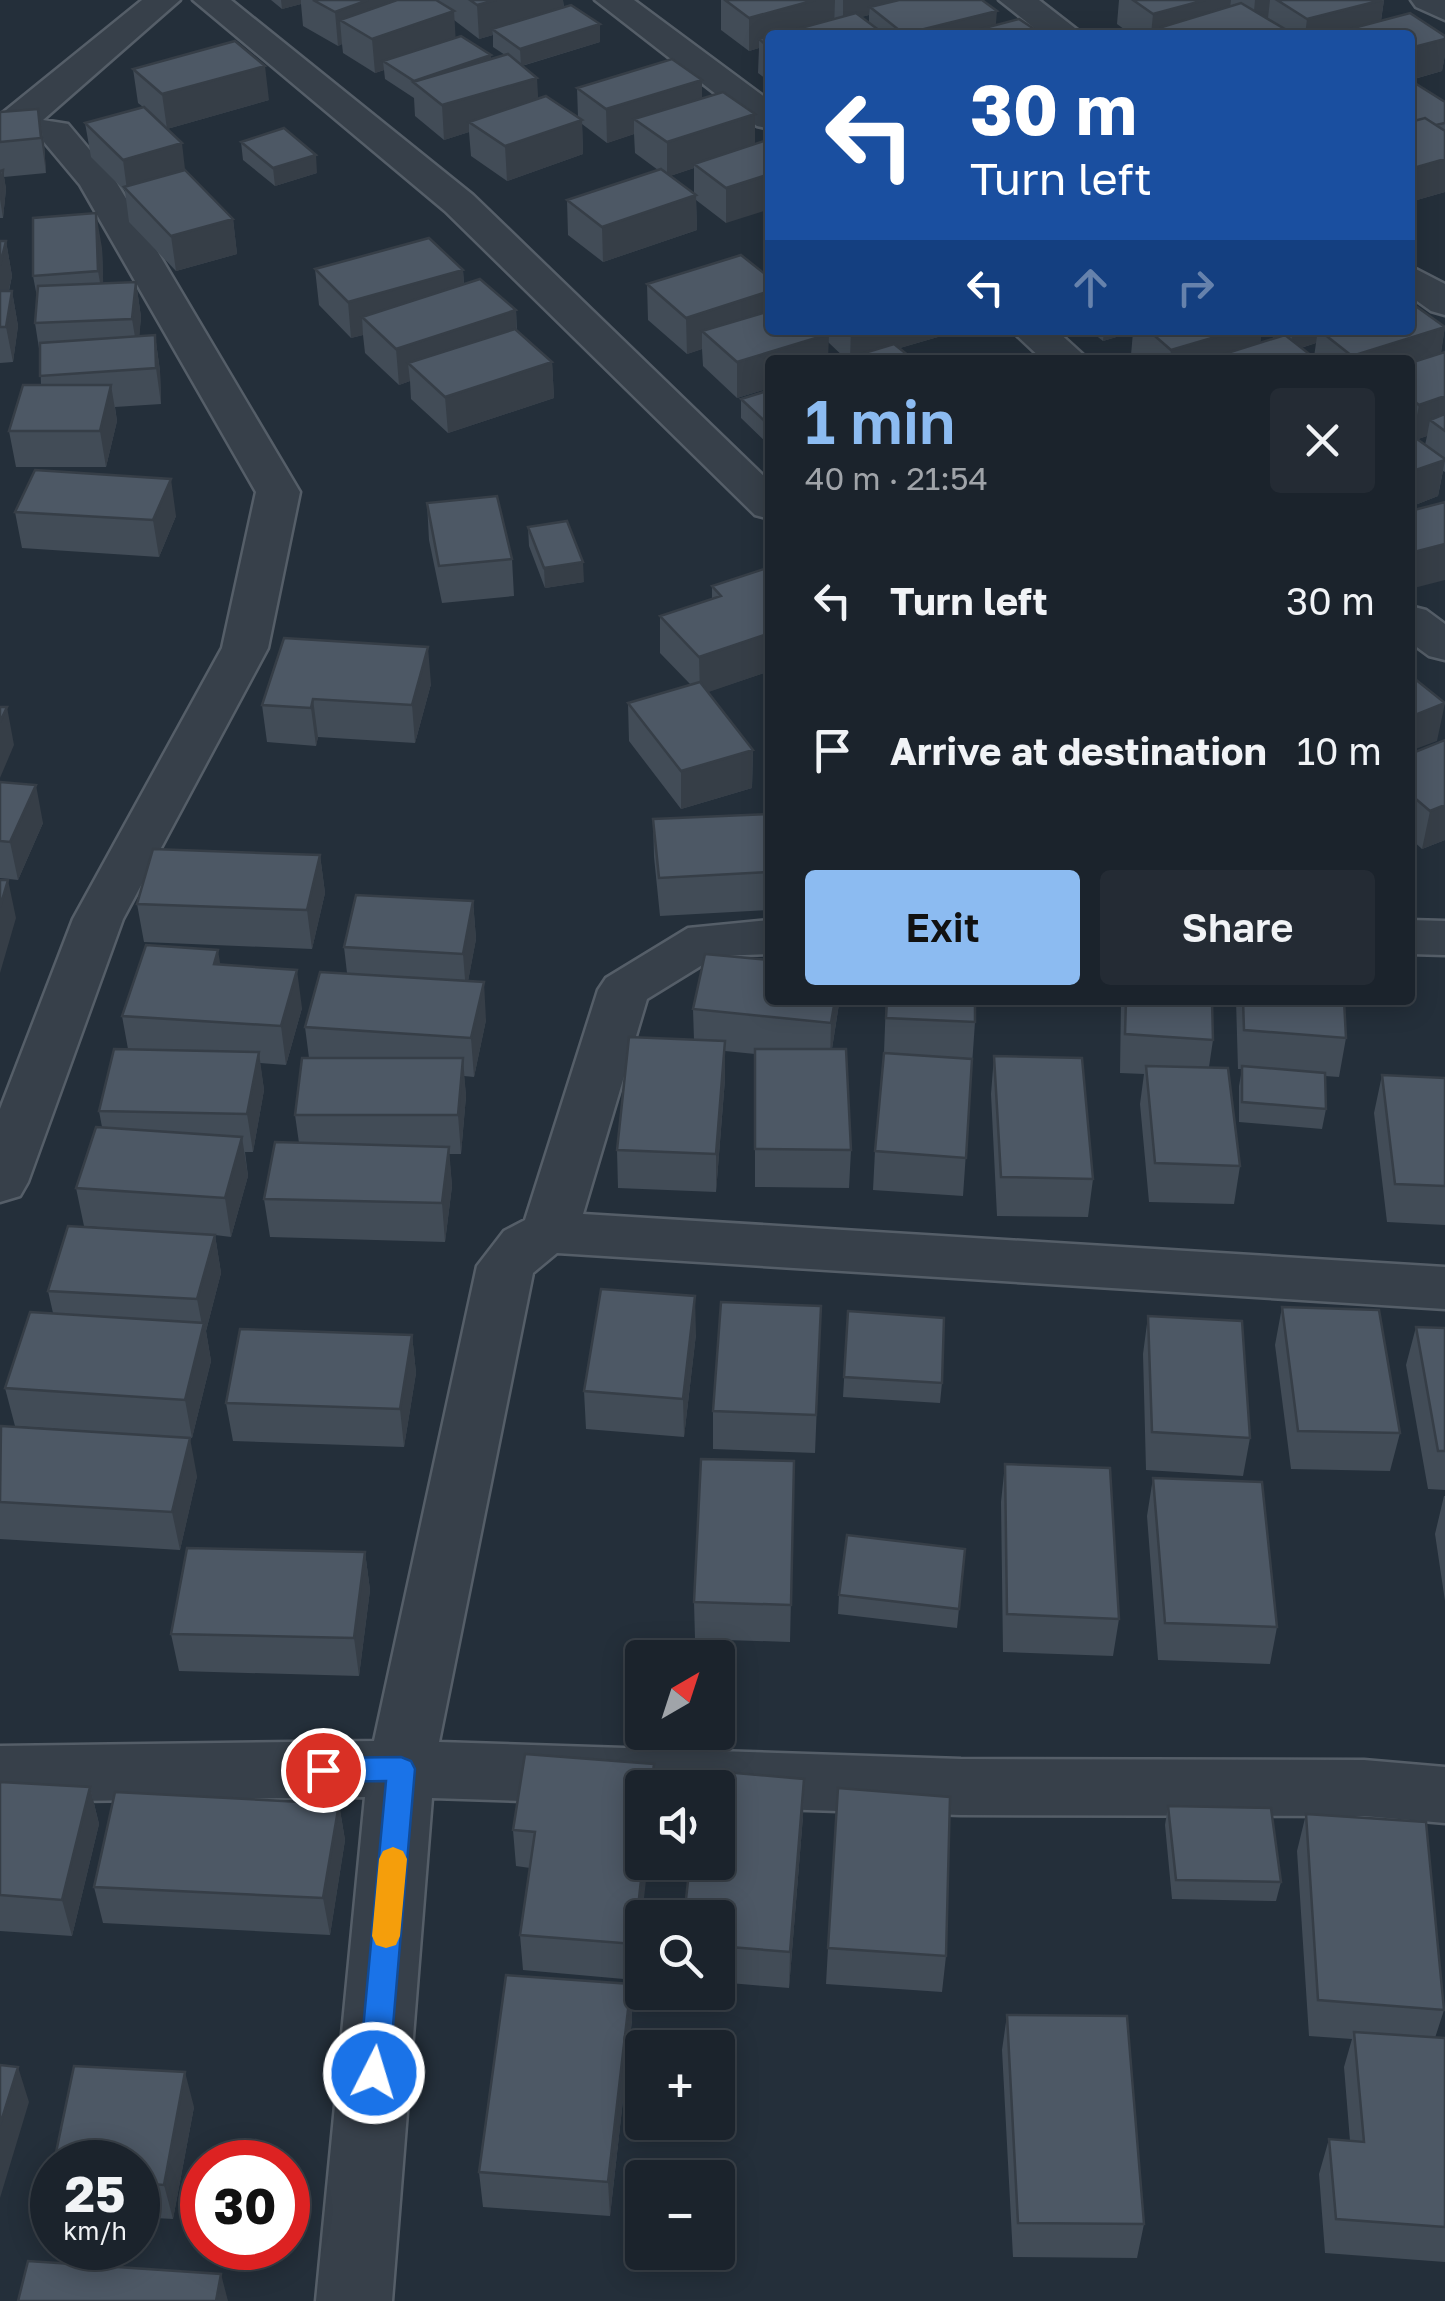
<!DOCTYPE html>
<html lang="en">
<head>
<meta charset="utf-8">
<style>
  :root { --surface:#1b232c; --page:#242b34; --text:#f1f3f6; --muted:#a0a4a9; --line:#394048; --accent:#8cbbf1 }
  body { margin:0; font-family:"Golos Text",sans-serif; background:var(--page); color:var(--text); height:100vh; display:flex; flex-direction:column; font-size:38px; white-space:nowrap }
  * { box-sizing:border-box; margin:0 }
  p { font-size:32px; color:var(--muted) }
  .icon { flex:none; width:55px; height:55px; fill:none; stroke:currentColor; stroke-width:2; stroke-linecap:round; stroke-linejoin:round }
  .map { position:relative; flex:1; overflow:hidden }
  .side { position:absolute; left:765px; top:355px; width:650px; height:650px; display:flex; flex-direction:column; background:var(--surface); border-radius:10px; box-shadow:0 5px 25px #0003,0 0 0 2px var(--line) }
  .side>* { flex:none }
  .guide { position:absolute; left:765px; top:30px; width:650px; height:305px; border-radius:10px; box-shadow:0 5px 25px #0003,0 0 0 2px var(--line); background:#1a4fa0; color:#fff; overflow:hidden }
  .needle { width:65px; rotate:39deg }
  .buttons { position:absolute; left:625px; top:1640px; display:grid; gap:20px }
  .buttons a { display:grid; place-items:center; width:110px; height:110px; border-radius:10px; background:var(--surface); box-shadow:0 5px 25px #0003,0 0 0 2px var(--line); font-size:50px }
  .speed { position:absolute; left:30px; top:2140px; display:flex; gap:20px; font-size:50px; font-weight:700; text-align:center }
  .speed>* { display:grid; place-content:center; width:130px; height:130px; border-radius:50%; background:var(--surface); box-shadow:0 5px 25px #0003,0 0 0 2px var(--line); line-height:1 }
  .speed small { font-size:25px; font-weight:400 }
  .speed .limit { border:15px solid #d22; background:#fff; color:#111 }
  .pin { position:absolute; display:grid; place-items:center; width:85px; height:85px; color:#fff; margin:-42px; border:5px solid #fff; border-radius:50%; box-shadow:0 2px 10px #0007 }
  .me { position:absolute; width:110px; margin:-55px; rotate:5deg; stroke-linejoin:round; filter:drop-shadow(0 0 8px #0008) }
  .turn { display:flex; align-items:center; gap:35px; height:210px; padding:0 40px; font-size:45px }
  .turn .icon { width:130px; height:130px; stroke-width:2.5 }
  .turn b { display:block; font-size:70px; line-height:85px }
  .lanes { display:flex; align-items:center; height:95px; padding:0 40px; background:#0003; justify-content:center; gap:50px; direction:ltr }
  .lanes .off { opacity:.35 }
  .round { display:grid; place-items:center; flex:none; width:105px; height:105px; border-radius:10px; background:var(--page) }
  .overview { display:flex; align-items:center; justify-content:space-between; height:170px; padding:0 40px }
  h1 { font-size:60px; font-weight:600; line-height:75px; color:var(--accent) }
  .action { display:flex; gap:20px; margin-top:auto; padding:20px 40px }
  .action a { flex:1; height:115px; border-radius:10px; background:var(--accent); color:#111; font-size:40px; font-weight:600; line-height:115px; text-align:center }
  .action a+a { background:var(--page); color:var(--text) }
  ul { padding:0; list-style:none }
  li { display:flex; align-items:center; gap:30px; height:150px; padding:0 40px }
  li div { flex:1 }
  li b { display:block; font-size:38px }
  li em { font-style:normal }
  .map>svg:first-child { display:block }
  .lines { fill:none; stroke-linecap:round; stroke-linejoin:round }
  .minor-casing { stroke:#555e68; stroke-width:5 }
  .minor { fill:#37404a; fill-rule:evenodd }
  .wall { fill:#424c57; fill-rule:evenodd }
  .shaded-wall { fill:#363e47 }
  .building { fill:#4d5865; stroke:#363e47; stroke-width:2.5 }
  .route { fill:#1a73e8; stroke:#114b97; stroke-width:2.5 }
  .slow { fill:#f59e0b }
</style>
</head>
<body>
<div class="map">
<svg width="1445" height="2301" viewBox="0 0 1445 2301">
  <rect width="100%" height="100%" fill="#242f3a"/>
  <g class="lines">
    <defs>
      <path id="minor" d="M142,0H180L43,120L68,124L115,180L300,492L268,648L123,919L28,1182L20,1196L0,1202V1109L73,919L222,648L256,492L80,185L44,142L0,137V115Z
        M193,0H231L473,195L770,482V519L755,515L445,211Z
        M595,0H634L770,101V129L757,126Z
        M999,0H1039L1084,35H1043Z
        M1411,0H1445V20L1416,7Z
        M1410,266L1445,284V315L1431,311L1410,296Z
        M1011,330H1056L1089,360H1043Z
        M1410,606L1426,610L1445,624V660L1429,656L1410,642Z
        M770,920V954L717,956L647,999L583,1214L1445,1267V1309L557,1253L533,1273L439,1742L961,1759L1364,1760L1445,1767V1823L1364,1816L961,1815L718,1807V1788H642V1805L432,1798L392,2301H316L365,1797L0,1802V1746L374,1741L477,1266L504,1231L525,1220L598,990L606,978L688,928Z
        M1410,920L1445,921V955L1410,954Z"/>
    </defs>
    <!-- minor casing -->
    <use href="#minor" class="minor-casing"/>
    <!-- minor -->
    <use href="#minor" class="minor"/>
  </g>
  <!-- wall -->
  <path class="wall" d="M271,0H563L564,8L600,24V42L522,66L538,99L578,117L577,88L702,80V98L755,114L726,223L696,200L697,230L603,262L568,235L567,200L658,170L635,153L634,134L607,143L582,124L583,154L507,181L471,156L469,132L444,140L415,116L414,98L385,79L384,70L375,73L343,53L342,44L338,46L303,26L301,4L282,9ZM454,20L479,39L493,35V47L505,55L491,59V55L455,38ZM694,168V193L670,176Z
    M721,0H982L996,25L1043,35H770V82L758,73L759,48L749,51L721,30ZM869,15V23L861,17Z
    M1119,0H1384L1381,21L1410,13L1445,36V55L1442,71L1411,80L1445,102V192L1410,202V35H1132L1117,24Z
    M133,69L269,100L167,129L185,170L233,219L237,254L176,271L129,222L125,191L91,157L85,123L143,107L138,103Z
    M38,109L44,143L46,173L4,177L6,189L3,218H0V112Z
    M241,142L317,173L275,186L243,160Z
    M0,241H6L12,276L9,291H12L18,326L13,362L0,363Z
    M102,248L103,283L136,282L141,317L139,336L155,335L160,371L161,404L115,407L117,421L106,467H16L9,431L41,385L40,355L35,323L37,297L33,276Z
    M315,269L463,270L464,285L516,310L517,331L552,362L554,398L448,433L411,399L410,381L399,385L365,353L363,335L351,338L319,305Z
    M647,284L770,330H962L900,348L914,360H847L828,342V360H770V388L737,398L703,366L702,349L687,354L648,320Z
    M1445,326L1441,353L1445,352V472L1443,471L1438,496L1410,507V360H1137L1131,355L1133,332L1103,341L1089,330H1262L1260,343L1274,338L1263,330H1410ZM1316,343L1314,357L1301,348ZM1427,436L1425,445L1418,439Z
    M770,390V446L741,418V399Z
    M427,503L512,559L514,596L442,603L429,540Z
    M15,512L176,516L159,557L22,548Z
    M528,527L584,582L545,588L529,546Z
    M770,567V671L707,692L753,750L752,788L681,809L629,741L628,703L691,685L660,653V616L712,599V586Z
    M431,684L415,743L318,737L316,746L267,742L262,705Z
    M1445,740V840L1422,849L1410,838V754Z
    M0,782L43,823L18,880L0,878Z
    M770,814V910L660,916L654,857L653,819Z
    M320,855L325,893L312,949L144,942L137,904Z
    M473,901L476,939L468,981L486,1020L474,1077L464,1076L466,1096L461,1154H449L452,1186L445,1242L270,1237L264,1199L299,1143L295,1115L309,1058L305,1027L347,973L344,947Z
    M220,965L302,1008L286,1065L260,1063L264,1090L253,1152H245L248,1176L231,1237L215,1235L221,1273L206,1331L211,1361L192,1438L15,1426L5,1388L53,1313L48,1291L183,1233L84,1226L76,1188L102,1127L99,1111L128,1049L122,1016Z
    M886,1000L975,1022L963,1196L873,1190L875,1151L884,1053Z
    M1121,1000H1212L1213,1040L1209,1067L1240,1166L1234,1204L1149,1202L1140,1104L1144,1074L1120,1073Z
    M1236,1000H1344L1346,1038L1339,1077L1325,1076L1326,1109L1322,1129L1239,1122V1086L1242,1069H1238Z
    M839,1004L832,1049L851,1150L849,1188L755,1187V1054L725,1051V1079L716,1192L618,1188L617,1150L694,1040L693,1009Z
    M994,1056L1093,1179L1088,1217L997,1216L991,1094Z
    M1382,1075L1445,1078V1225L1387,1222L1374,1113Z
    M821,1306L815,1453L713,1449V1411Z
    M1282,1307L1400,1433L1390,1471L1291,1469L1275,1345Z
    M848,1311L942,1383L940,1403L843,1397Z
    M1148,1316L1250,1438L1243,1476L1146,1470L1143,1354Z
    M1416,1327L1445,1328V1490L1428,1489L1406,1365Z
    M696,1334L684,1437L586,1429L584,1391Z
    M412,1335L416,1373L404,1447L233,1441L226,1403Z
    M0,1430L197,1476L180,1550L0,1539Z
    M794,1461L790,1642L695,1639L694,1602Z
    M1005,1464L1119,1619L1113,1656L1003,1652L1001,1502Z
    M1153,1478L1277,1627L1270,1664L1158,1660L1147,1516Z
    M1444,1496H1445V1601L1435,1534Z
    M965,1549L957,1628L838,1614L839,1595Z
    M365,1552L370,1590L359,1676L179,1671L171,1634Z
    M654,1764L635,1980L523,1970L520,1935L530,1868L516,1866L513,1830Z
    M804,1779L803,1816L789,1988L718,1982V1918Z
    M0,1782L90,1787L99,1824L72,1936L0,1931Z
    M339,1804L345,1840L330,1935L103,1923L94,1887Z
    M1168,1806L1281,1882L1276,1901L1172,1899L1165,1825Z
    M1306,1814L1444,2010L1435,2038H1445V2262L1325,2253L1319,2174L1329,2139L1350,2141L1344,2067L1352,2039L1309,2036L1297,1851Z
    M828,1948L946,1956L942,1992L826,1984Z
    M631,1984L632,2020L610,2216L483,2207L479,2172Z
    M1007,2015L1144,2224L1137,2258L1013,2257L1002,2050Z
    M194,2107L173,2219L138,2217V2162Z"/>
  <!-- shaded-wall -->
  <path class="shaded-wall" d="M281,0H301V4L282,9Z
    M368,0H413L340,20L342,44L338,46L335,12Z
    M496,0H563L564,14L492,29L493,35L479,39L477,5Z
    M815,0H835L834,28L808,35H770V45L759,39V48L749,51V18Z
    M843,0H927L870,7L869,15L843,22Z
    M1205,0H1231L1228,26L1162,27L1161,35H1151L1153,14Z
    M1255,0H1270L1268,18L1253,22Z
    M1384,0L1379,33L1370,35H1305L1307,19Z
    M454,11L456,44L383,61L384,70L375,73L372,39Z
    M997,11L995,35H904V34Z
    M600,24V42L521,66L520,49Z
    M1283,28L1282,35H1261Z
    M1445,39V55L1442,71L1410,80V48Z
    M491,55L492,73L414,81Z
    M265,66L269,100L167,129L162,94Z
    M537,78L539,112L469,122V132L444,140L442,105Z
    M702,80V114L634,119V134L607,143L606,109Z
    M38,109L44,143L46,173L41,138Z
    M755,114V148L694,164V168L667,177V142Z
    M582,120L583,154L507,181L505,146Z
    M182,143L186,178L127,190L123,160Z
    M316,155L317,173L275,186L273,168Z
    M1445,159V192L1410,202V169Z
    M3,170L6,189L3,218L0,199Z
    M770,174V209L726,223V188Z
    M696,195L697,230L603,262L602,227Z
    M96,213L102,248L104,306L98,271Z
    M233,219L237,254L176,271L171,236Z
    M6,241L12,276L3,315L0,297V265Z
    M463,270L465,305L362,317L363,335L351,338L348,302Z
    M136,282L141,317L138,355L132,319Z
    M12,291L18,326L13,362L6,327Z
    M770,291V327L702,331V349L687,354L686,318Z
    M516,310L517,346L408,363L410,381L399,385L396,349Z
    M1445,327L1439,363L1410,372V360H1351L1352,356Z
    M851,330H962L858,360L851,357L850,360Z
    M1104,330H1133V332L1103,341Z
    M1239,330H1262L1258,359L1170,360L1171,350Z
    M1293,330H1318L1316,343L1290,351Z
    M829,334L828,360H770V388L737,398V362Z
    M155,335L160,371L161,404L156,368Z
    M552,362L554,398L448,433L445,397Z
    M111,385L117,421L106,467L100,431Z
    M1445,396V431L1430,420L1427,436L1412,441L1419,405Z
    M1445,460L1438,496L1410,507V472Z
    M171,479L176,516L159,557L153,520Z
    M1445,544V580L1410,589V553Z
    M583,562L584,582L545,588L544,568Z
    M770,633V671L700,695L699,657Z
    M428,647L431,684L415,743L412,705Z
    M313,699L318,737L316,746L311,708Z
    M1445,703L1437,741L1410,751V717Z
    M7,707L14,745L0,778V722Z
    M753,750L752,788L681,809V771Z
    M36,785L43,823L18,880L10,842Z
    M1445,805V840L1422,849L1430,811Z
    M320,855L325,893L312,949L307,910Z
    M8,880L16,918L0,973V907Z
    M473,901L476,939L466,992L463,954Z
    M218,950L224,988L214,964Z
    M297,970L302,1008L286,1065L281,1026Z
    M484,982L486,1020L474,1077L471,1038Z
    M835,1000H839V1004L830,1061L831,1023Z
    M725,1041V1079L716,1192V1154Z
    M259,1052L264,1090L253,1152L247,1114Z
    M463,1058L466,1096L461,1154L458,1115Z
    M242,1137L248,1176L231,1237L225,1198Z
    M449,1147L452,1186L445,1242L442,1203Z
    M215,1235L221,1273L206,1331L211,1361L192,1438L185,1400L203,1330L197,1299Z
    M695,1296L696,1334L684,1437L683,1399Z
    M412,1335L416,1373L404,1447L400,1409Z
    M190,1438L197,1476L180,1550L172,1512Z
    M365,1552L370,1590L359,1676L354,1638Z
    M804,1779L803,1816L789,1988L790,1952Z
    M90,1787L99,1824L72,1936L62,1900Z
    M339,1804L345,1840L330,1935L323,1898Z
    M643,1862H648L635,1980L634,1944Z
    M631,1984L632,2020L610,2216L608,2182Z
    M18,2067L29,2102L0,2198V2125Z
    M185,2072L194,2107L173,2219L164,2185Z
    M221,2274L228,2301H216Z"/>
  <!-- building -->
  <path class="building" d="M313,0H368L335,12Z
    M397,0H436L454,11L372,39L340,20Z
    M470,0H496L477,5Z
    M725,0H815L749,18Z
    M899,0H982L997,11L904,34L870,7Z
    M1133,0H1205L1153,14Z
    M1277,0H1382L1307,19Z
    M1241,3L1283,28L1261,35H1176L1162,27Z
    M571,5L600,24L520,49L492,29Z
    M856,13L884,34L879,35H775Z
    M1410,13L1445,36V39L1410,48V35H1327Z
    M1019,19L1043,35H958Z
    M461,36L491,55L414,81L383,61Z
    M770,36V48L759,39Z
    M235,41L265,66L162,94L133,69Z
    M508,54L537,78L442,105L413,82Z
    M672,59L702,80L606,109L577,88Z
    M1410,80L1445,102V123L1436,125L1425,118L1414,121L1410,119Z
    M723,92L755,114L667,142L634,119Z
    M546,96L582,120L505,146L469,122Z
    M144,107L182,143L123,160L85,123Z
    M38,109L41,138L0,142V112Z
    M1425,118L1445,131V159L1410,169V122Z
    M284,128L316,155L273,168L241,142Z
    M770,139V174L726,188L694,164Z
    M661,169L696,195L602,227L567,200Z
    M3,170L0,199V171Z
    M185,170L233,219L171,236L124,187Z
    M96,213L98,271L33,276V218Z
    M429,238L463,270L348,302L315,269Z
    M0,241H6L0,265Z
    M741,255L770,278V291L686,318L647,284Z
    M480,279L516,310L396,349L362,317Z
    M136,282L132,319L35,323L38,286Z
    M0,291H12L6,327H0Z
    M1410,302L1445,327L1352,356L1319,330H1410Z
    M770,311V330H824L829,334L737,362L702,331Z
    M515,329L552,362L445,397L408,363Z
    M1148,330H1239L1171,350Z
    M155,335L156,368L40,376V343Z
    M1285,335L1317,360H1205Z
    M894,344L914,360H855L851,357Z
    M1445,352V396L1419,405L1410,398V363Z
    M23,385H111L100,431H9Z
    M770,390V426L741,399Z
    M1445,414V431L1430,420Z
    M1410,434L1445,459V460L1410,472Z
    M35,470L171,479L153,520L15,512Z
    M497,496L512,559L439,566L427,503Z
    M1445,502V544L1410,553V511Z
    M567,521L583,562L544,568L528,527Z
    M770,567V633L699,657L660,616L721,596L712,586Z
    M284,638L428,647L412,705L313,699L311,708L262,705Z
    M1410,675L1445,703L1410,717Z
    M700,682L753,750L681,771L628,703Z
    M0,707H7L0,722Z
    M1445,740V805L1430,811L1410,794V754Z
    M0,782L36,785L10,842L0,841Z
    M770,814V872L659,878L653,819Z
    M153,849L320,855L307,910L137,904Z
    M0,880H8L0,907Z
    M356,895L473,901L463,954L344,947Z
    M146,945L218,950L214,964L297,970L281,1026L122,1016Z
    M705,954L770,960V1000H835L831,1023L693,1009Z
    M320,972L484,982L471,1038L305,1027Z
    M887,1000H975V1022L886,1018Z
    M1126,1000H1212L1213,1040L1125,1034Z
    M1243,1000H1344L1346,1038L1244,1030Z
    M629,1037L725,1041L716,1154L617,1150Z
    M114,1049L259,1052L247,1114L99,1111Z
    M755,1049H846L851,1150L755,1149Z
    M884,1053L972,1059L966,1158L875,1151Z
    M994,1056L1082,1058L1093,1179L1001,1177Z
    M302,1058H463L458,1115H295Z
    M1146,1066L1228,1068L1240,1166L1155,1163Z
    M1242,1066L1325,1073L1326,1109L1242,1102Z
    M1382,1075L1445,1078V1186L1395,1184Z
    M96,1127L242,1137L225,1198L76,1188Z
    M275,1142L449,1147L442,1203L264,1199Z
    M68,1226L215,1235L197,1299L48,1291Z
    M601,1289L695,1296L683,1399L584,1391Z
    M721,1302L821,1306L816,1415L713,1411Z
    M1282,1307L1379,1310L1400,1433L1298,1431Z
    M848,1311L944,1318L942,1383L844,1377Z
    M30,1312L204,1323L185,1400L5,1388Z
    M1148,1316L1242,1321L1250,1438L1152,1432Z
    M1416,1327L1445,1328V1451H1438Z
    M240,1329L412,1335L400,1409L226,1403Z
    M1,1426L190,1438L172,1512L0,1502Z
    M701,1459L794,1461L791,1605L694,1602Z
    M1005,1464L1110,1468L1119,1619L1007,1614Z
    M1153,1478L1262,1482L1277,1627L1165,1623Z
    M847,1535L965,1549L959,1609L839,1595Z
    M187,1548L365,1552L354,1638L171,1634Z
    M525,1754L654,1764L651,1788H642L643,1862L634,1944L520,1935L535,1832L513,1830Z
    M701,1770L804,1779L790,1952L718,1946V1918H684L690,1862H718V1788H699Z
    M0,1782L90,1787L62,1900L0,1895Z
    M838,1788L950,1797L946,1956L828,1948Z
    M115,1792L339,1804L323,1898L94,1887Z
    M1168,1806L1271,1808L1281,1882L1176,1880Z
    M1306,1814L1426,1822L1444,2010L1318,2000Z
    M506,1975L631,1984L608,2182L479,2172Z
    M1007,2015L1127,2016L1144,2224L1018,2223Z
    M1354,2032L1445,2038V2227L1336,2219L1329,2139L1364,2142Z
    M0,2065L18,2067L0,2125Z
    M74,2066L185,2072L164,2185L138,2183V2162H54Z
    M28,2261L221,2274L216,2301H18Z"/>
  <!-- route -->
  <path class="route" d="M401,1757L411,1761L415,1769L389,2073L384,2083L374,2087L364,2083L359,2073L386,1781L323,1782L313,1778L309,1770L313,1762L323,1758Z"/>
  <!-- slow -->
  <path class="slow" d="M393,1847L403,1851L407,1859L400,1936L396,1945L386,1948L376,1945L372,1936L379,1859L383,1851Z"/>
</svg>
<div class="buttons">
<a><svg class="needle" viewBox="-14 -14 28 28"><path d="M0-13l5 13h-10z" fill="#e53935"/><path d="M0 13l5-13h-10z" fill="#a0a4a9"/></svg></a>
<a><svg class="icon" aria-label="sound" viewBox="0 0 24 24"><path d="M4 9h4l5-4v14l-5-4H4zM17 9q2 3 0 6"/></svg></a>
<a><svg class="icon" aria-label="search" viewBox="0 0 24 24"><circle cx="10" cy="10" r="6"/><path d="M15 15l6 6"/></svg></a>
<a>+</a>
<a>−</a>
</div>
<div class="speed"><div>25<small>km/h</small></div><div class="limit">30</div></div>
<div class="pin" style="left:323px;top:1770px;background:#d93025"><svg class="icon" aria-label="arrive" viewBox="0 0 24 24"><path d="M6 21V4h12l-3 4 3 4H6"/></svg></div>
<svg class="me" style="left:374px;top:2073px" viewBox="-20 -20 40 40"><circle r="17" fill="#1a73e8" stroke="#fff" stroke-width="3"/><path d="M0-11L8 9 0 5-8 9z" fill="#fff"/></svg>
<div class="guide">
<div class="turn"><svg class="icon" aria-label="left" viewBox="0 0 24 24"><path d="M17 20v-9H6M10 6l-5 5 5 5"/></svg><div><b>30 m</b>Turn left</div></div>
<div class="lanes"><svg class="icon" aria-label="left" viewBox="0 0 24 24"><path d="M17 20v-9H6M10 6l-5 5 5 5"/></svg><svg class="icon off" aria-label="ahead" viewBox="0 0 24 24"><path d="M12 20V5M6 11l6-6 6 6"/></svg><svg class="icon off" aria-label="right" viewBox="0 0 24 24"><path d="M7 20v-9h11M14 6l5 5-5 5"/></svg></div>
</div>
<section class="side">
<div class="overview"><div><h1>1 min</h1><p>40 m · 21:54</p></div><a class="round"><svg class="icon" aria-label="close" viewBox="0 0 24 24"><path d="M6 6l12 12M18 6L6 18"/></svg></a></div>
<ul>
<li><svg class="icon" aria-label="left" viewBox="0 0 24 24"><path d="M17 20v-9H6M10 6l-5 5 5 5"/></svg><div><b>Turn left</b></div><em>30 m</em></li>
<li><svg class="icon" aria-label="arrive" viewBox="0 0 24 24"><path d="M6 21V4h12l-3 4 3 4H6"/></svg><div><b>Arrive at destination</b></div><em>10 m</em></li>
</ul>
<div class="action"><a>Exit</a><a>Share</a></div>
</section>
</div>
</body>
</html>
